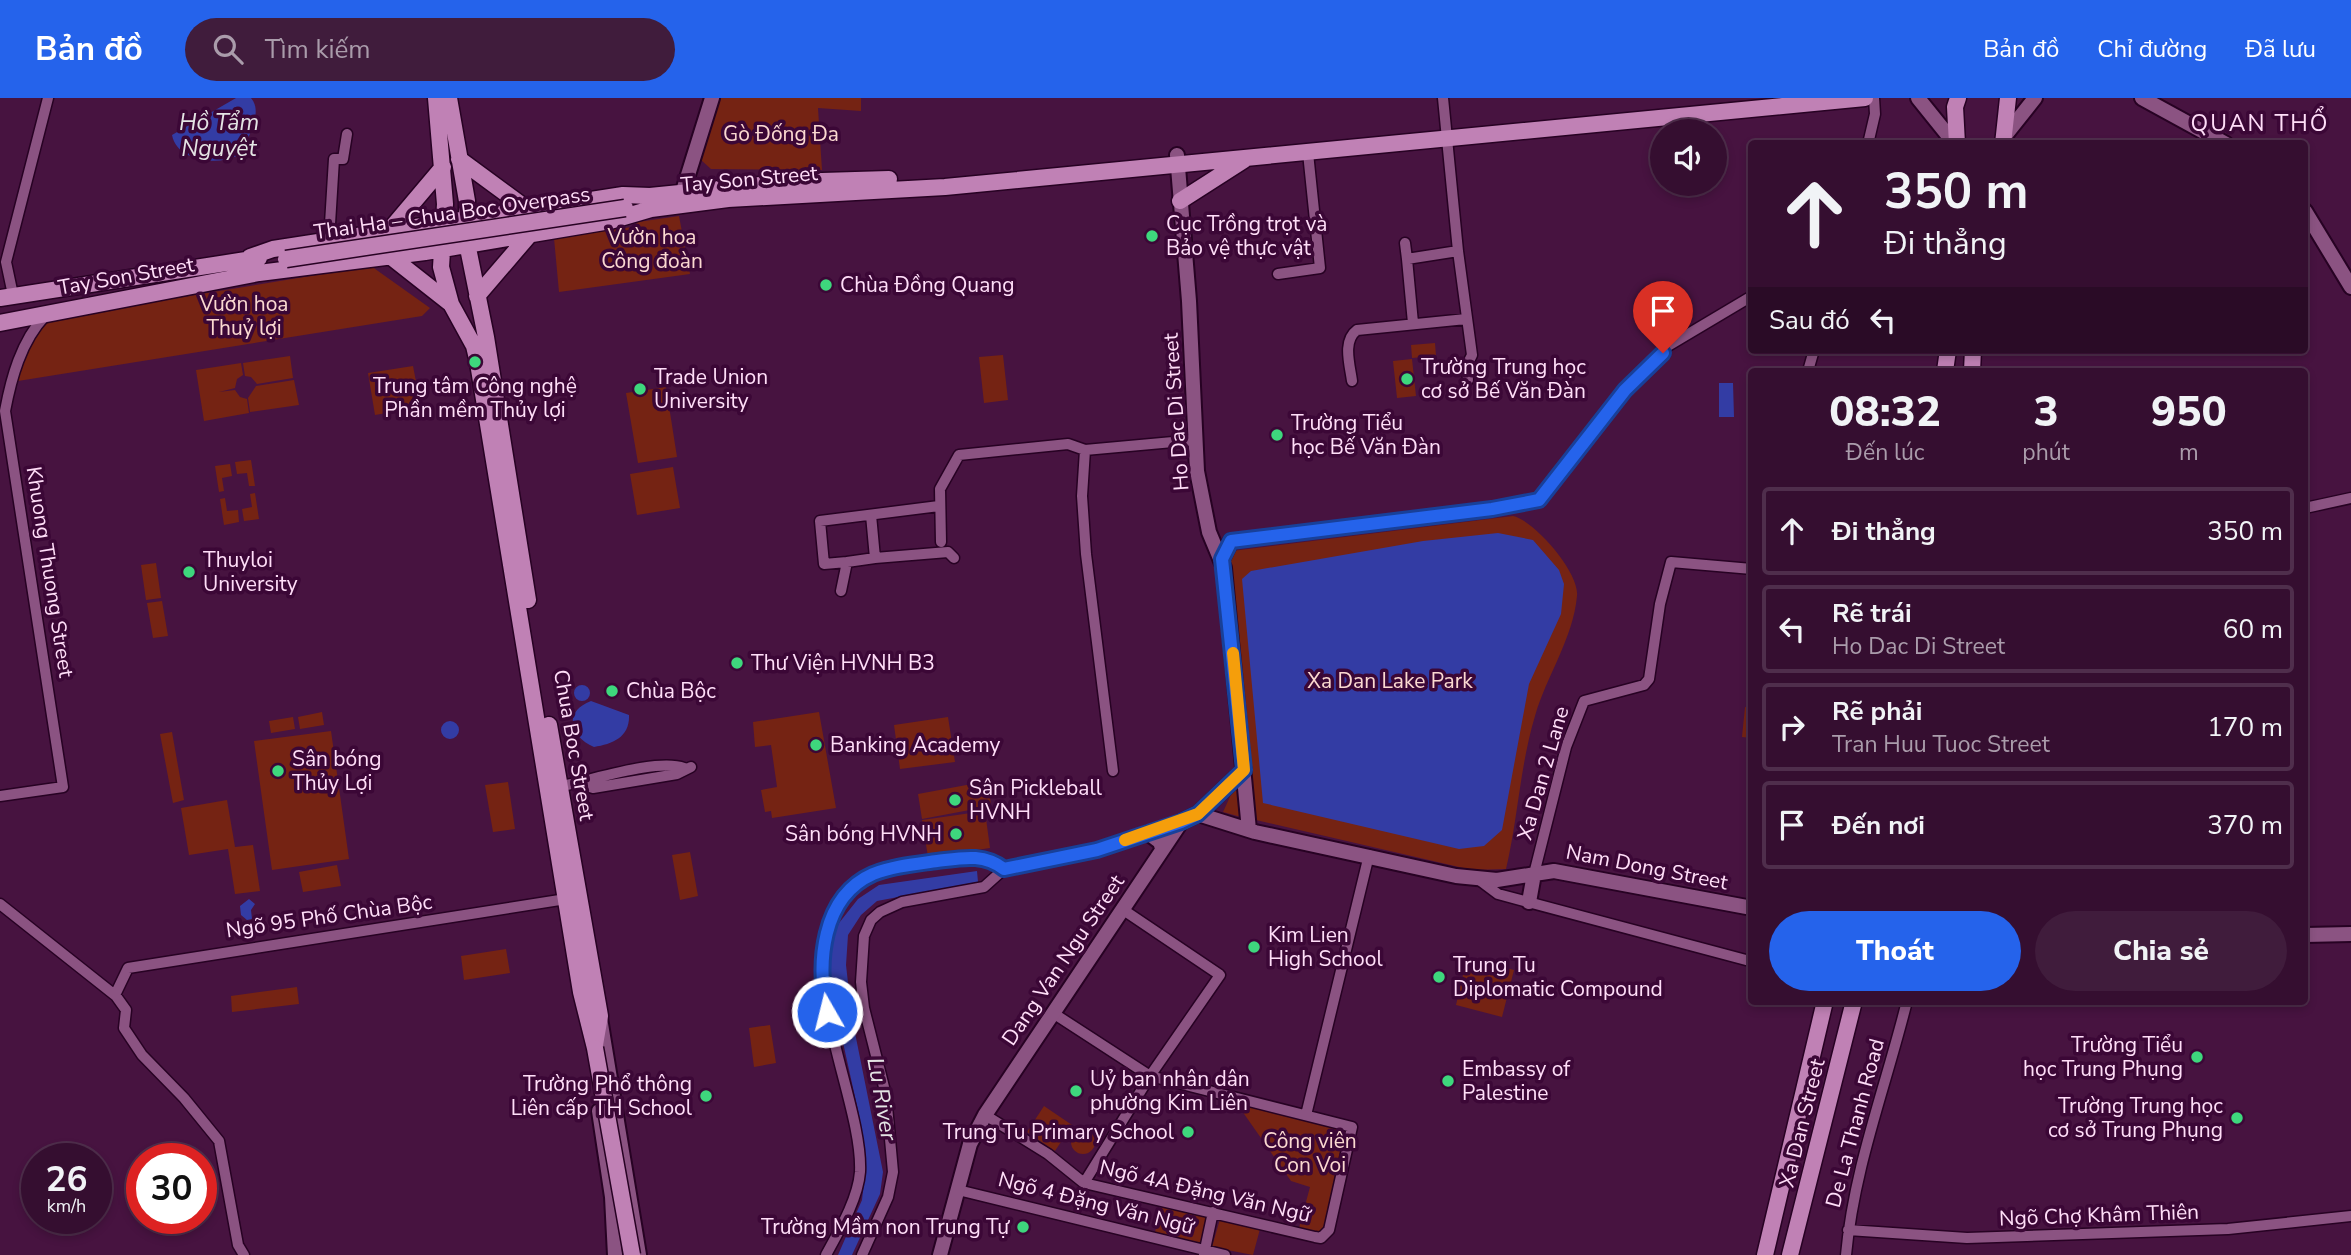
<!DOCTYPE html>
<html lang="vi">
<head>
<meta charset="utf-8">
<style>
  :root { --surface:#350e30; --page:#401c3c; --text:#f1f3f6; --muted:#aa9cab; --line:#4f2e4c; --accent:#2563eb }
  body { margin:0; font-family:"Nunito Sans",sans-serif; background:var(--page); color:var(--text); height:100vh; display:flex; flex-direction:column; font-size:26px; white-space:nowrap }
  * { box-sizing:border-box; margin:0 }
  p { font-size:23px; color:var(--muted) }
  .icon { flex:none; width:38px; height:38px; fill:none; stroke:currentColor; stroke-width:2; stroke-linecap:round; stroke-linejoin:round }
  .map { position:relative; flex:1; overflow:hidden }
  .details { position:absolute; left:1748px; top:270px; width:560px; height:637px; display:flex; flex-direction:column; background:var(--surface); border-radius:7px; box-shadow:0 4px 10px #0003,0 0 0 2px var(--line) }
  .details>* { flex:none }
  .guide { position:absolute; left:1748px; top:42px; width:560px; height:214px; border-radius:7px; box-shadow:0 4px 10px #0003,0 0 0 2px var(--line); background:#350e30; color:var(--text); overflow:hidden }
  .tools { position:absolute; left:1650px; top:21px; display:grid; gap:14px }
  .tools a { display:grid; place-items:center; width:77px; height:77px; border-radius:50%; background:var(--surface); box-shadow:0 4px 10px #0003,0 0 0 2px var(--line); font-size:35px }
  .speed { position:absolute; left:21px; top:1045px; display:flex; gap:14px; font-size:35px; font-weight:700; text-align:center }
  .speed>* { display:grid; place-content:center; width:91px; height:91px; border-radius:50%; background:var(--surface); box-shadow:0 4px 10px #0003,0 0 0 2px var(--line); line-height:1 }
  .speed small { font-size:18px; font-weight:400 }
  .speed .limit { border:10px solid #d22; background:#fff; color:#111 }
  .pin { position:absolute; display:grid; place-items:center; width:60px; height:60px; color:#fff; margin:-72px -30px; border-radius:50% 50% 50% 0; rotate:-45deg; box-shadow:0 0 7px #0007 }
  .pin .icon { rotate:45deg }
  .me { position:absolute; width:77px; margin:-38px; rotate:352deg; stroke-linejoin:round; filter:drop-shadow(0 0 5px #0008) }
  .turn { display:flex; align-items:center; gap:24px; height:147px; padding:0 21px; font-size:32px }
  .turn .icon { width:91px; height:91px; stroke-width:2.5 }
  .turn b { display:block; font-size:49px; line-height:60px }
  .then { display:flex; align-items:center; height:66px; padding:0 21px; background:#0003; gap:14px; font-size:26px }
  .eta { display:flex; justify-content:space-evenly; align-items:center; height:119px; text-align:center }
  .eta b { font-size:42px; font-weight:800; line-height:49px }
  .button { display:flex; gap:14px; margin-top:auto; padding:14px 21px }
  .button a { flex:1; height:80px; border-radius:42px; background:var(--accent); color:#fff; font-size:28px; font-weight:800; line-height:80px; text-align:center }
  .button a+a { background:var(--page); color:var(--text) }
  ul { padding:0; list-style:none }
  li { display:flex; align-items:center; gap:21px; height:88px; margin:0 14px 10px; padding:0 7px; border:4px solid var(--line); border-radius:7px }
  li div { flex:1 }
  li b { display:block; font-size:26px }
  li em { font-style:normal }
  header { display:flex; align-items:center; gap:42px; box-sizing:border-box; height:98px; padding:0 35px; background:var(--accent); color:#fff }
  header strong { font-size:33px }
  nav { display:flex; gap:38px; margin-inline-start:auto; font-size:24px }
  .search { width:490px; height:63px; background:var(--page); display:flex; align-items:center; gap:18px; box-sizing:border-box; padding:0 24px; border-radius:38px; color:var(--muted); font-size:26px }
  .map>svg:first-child { display:block }
  .green { fill:#752313 }
  .water { fill:#333ca4 }
  .lines { fill:none; stroke-linecap:round; stroke-linejoin:round }
  .street-casing { stroke:#270223; stroke-width:13 }
  .secondary-casing { stroke:#270223; stroke-width:18 }
  .primary-casing { stroke:#270223; stroke-width:19 }
  .street { stroke:#8b5382; stroke-width:10 }
  .secondary { stroke:#8b5382; stroke-width:14 }
  .primary { stroke:#c081b5; stroke-width:16 }
  .primary-bridge-casing { stroke:#270223; stroke-width:19; stroke-linecap:butt }
  .primary-bridge { stroke:#c081b5; stroke-width:16 }
  .route-casing { stroke:#184099; stroke-width:18 }
  .route { stroke:#2563eb; stroke-width:12 }
  .slow { stroke:#f59e0b; stroke-width:12 }
  .poi-dot { fill:#3ed77d; stroke:#3b0736; stroke-width:2.5 }
  .labels { text-anchor:middle; dominant-baseline:central; stroke-width:7; stroke-linejoin:round; paint-order:stroke }
  .park-label { font-size:21px; fill:#fbd9d1; stroke:#3b0736 }
  .street-label { font-size:21px; fill:#ffdef8; stroke:#3b0736 }
  .poi-label { font-size:21px; fill:#ffdef8; stroke:#3b0736; text-anchor:start }
  .water-label { font-size:23px; font-style:italic; fill:#e4e4e4; stroke:#3b0736 }
  .neighbourhood-label { font-size:23px; letter-spacing:2px; fill:#ffdef8; stroke:#3b0736 }
</style>
</head>
<body>
<header>
<strong>Bản đồ</strong>
<div class="search"><svg class="icon" aria-label="search" viewBox="0 0 24 24"><circle cx="10" cy="10" r="6"/><path d="M15 15l6 6"/></svg>Tìm kiếm</div>
<nav><a>Bản đồ</a><a>Chỉ đường</a><a>Đã lưu</a></nav>
</header>
<div class="map">
<svg width="2351" height="1157" viewBox="0 0 2351 1157">
  <rect width="100%" height="100%" fill="#471340"/>
  <!-- green -->
  <path class="green" d="M721,0H861V13L818,10L822,72L711,71L701,62Z
    M679,118L690,176L559,194L554,140L632,129L638,124Z
    M371,168L430,210L422,218L18,283L12,277L41,227L62,219Z
    M1435,245L1436,258L1412,260L1411,247Z
    M1003,257L1008,302L984,305L979,259Z
    M290,258L293,280L257,286L251,279L245,278L243,265Z
    M1412,261L1416,298L1397,300L1393,263Z
    M241,265L243,277L237,281L235,290L219,294L235,292L240,299L247,301L249,315L204,323L196,272Z
    M413,268L421,309L375,317L368,275Z
    M294,282L299,307L250,314L248,300L256,288Z
    M666,289L677,359L638,365L626,295Z
    M251,362L255,388H249L247,375L237,376L235,364Z
    M230,366L232,378L222,380L224,393L219,394L215,368Z
    M673,369L680,410L637,417L630,376Z
    M255,395L259,421L244,423L242,411L252,409L250,396Z
    M225,400L227,413L238,412L239,424L224,427L220,401Z
    M1513,418C1534,422 1580,475 1577,498C1573,541 1546,579 1535,618C1520,668 1518,720 1506,771L1472,772L1256,722L1228,466L1232,453Z
    M156,465L161,500L146,502L141,467Z
    M162,503L168,538L153,540L147,505Z
    M1745,609L1752,610V640L1742,639Z
    M322,614L324,627L300,631L298,619Z
    M819,614L836,710L772,720L771,713L765,714L761,692L777,689L771,647L755,649L753,624Z
    M293,619L295,631L271,635L269,623Z
    M948,619L955,664L900,671L894,627Z
    M331,633L349,761L272,772L254,643Z
    M172,634L184,702L173,705L160,636Z
    M988,683L991,708L922,721L918,696Z
    M508,684L515,731L493,734L485,687Z
    M1238,688L1241,719L1223,714L1234,690Z
    M227,702L235,749L253,747L260,793L235,796L228,751L189,757L181,710Z
    M985,713L990,750L928,759L922,722Z
    M690,754L698,798L680,802L672,757Z
    M337,767L341,788L303,794L299,774Z
    M506,851L510,875L464,882L461,858Z
    M1467,860L1514,872L1502,919L1456,907Z
    M297,889L299,906L232,914L231,898Z
    M770,927L776,965L754,969L749,930Z
    M1235,1003L1348,1032L1325,1131L1320,1135L1299,1130L1310,1089L1291,1083Z
    M1044,1008L1072,1027L1055,1053L1027,1034Z
    M1071 1044a12 12 0 1 1 24 0a12 12 0 1 1-24 0Z
    M1162,1107L1208,1119L1201,1146L1155,1134Z
    M1220,1121L1260,1131L1253,1157L1212,1149Z"/>
  <!-- water -->
  <path class="water" d="M236,0H251C264,14 247,45 237,58C216,68 177,63 172,37Z
    M1719,285H1733L1734,319H1719Z
    M1498,435L1533,442L1559,472L1564,486L1561,516L1529,586L1502,732L1484,748L1459,751L1263,705L1242,481L1251,473L1423,443Z
    M574 595a8 8 0 1 1 16 0a8 8 0 1 1-16 0Z
    M591,603L629,617C630,639 613,646 594,649C571,639 562,614 591,603Z
    M441 632a9 9 0 1 1 18 0a9 9 0 1 1-18 0Z
    M977,773L978,784L877,803L861,817L848,837L846,867L852,920L883,1074L880,1096L852,1157H838L862,1102L866,1066L859,1017L831,890L830,847L839,825L858,801L879,787Z
    M249,801L255,806L251,812L252,821L247,822L241,817L240,808Z"/>
  <g class="lines">
    <defs>
      <path id="street" d="M1443,0L1458,153L1472,257L1467,267L1468,282
        M1868,46L1875,16L1874,0
        M329,142L334,61H343L347,36
        M1405,145L1407,161
        M1278,176L1320,170L1308,55
        M13,197L6,164L48,0
        M1413,225L1407,161L1458,153
        M1808,273L1814,252
        M1352,283C1350,267 1342,243 1357,232L1466,221
        M1085,352L1082,398L1086,456L1113,673
        M2305,410L2351,400
        M941,444L940,391L959,357L1068,346L1085,352L1195,342
        M1228,444L1492,411L1539,402L1625,292L1668,248L1752,198
        M875,460L948,454L954,460
        M847,464L824,466L820,423L939,408
        M841,493L847,464L875,460L871,417
        M577,685L593,690L677,676L691,669
        M561,688C590,683 657,660 684,670
        M0,698L63,689L5,313C11,281 21,243 45,218
        M1534,776L1566,649L1584,603L1644,587L1649,581L1660,506L1671,464L1752,471
        M1478,781L1498,796L1746,862
        M0,806L116,898L126,912L124,930L142,957L184,1000L219,1043L238,1147L244,1157
        M115,897L128,870L566,801
        M985,1017L1048,1056L1084,1085L1315,1139L1321,1140L1329,1132L1352,1029L1150,978L1053,915
        M1306,1017L1369,757
        M1084,1085L1150,978L1220,877L1122,811
        M958,1092L1225,1157
        M1848,1132L1967,1140L2228,1131L2351,1118
        M1204,1156L1213,1114
        M826,1157C839,1133 858,1101 860,1074C864,992 766,827 871,777C885,771 902,769 917,766C946,761 979,752 1004,771
        M862,1157L888,1099L893,1074L886,997L864,910L861,884L864,838L871,822L880,814L902,804L984,789L1004,771L1097,752L1181,724
        M1846,1157C1854,1069 1886,988 1907,903"/>
      <path id="secondary" d="M1918,0L1947,36L1951,46
        M2142,0L2226,46
        M2004,39L2035,0
        M1177,57L1189,203L1197,373L1209,434L1224,470L1249,732
        M683,93L712,0
        M2305,113L2351,189
        M1222,461L1231,443
        M1198,716L1255,734L1456,778L1497,782L1554,773L1752,810
        M1148,735L1160,744L1162,750
        M1529,804L1534,776
        M2305,837L2351,836
        M600,920L639,1157
        M599,1013L612,1099L615,1157
        M940,1157L970,1046L985,1017L1181,724L1198,716L1244,672"/>
      <path id="primary" d="M436,0L445,106L441,169L451,206L474,248L478,265L581,894L595,950
        M449,0L467,103V145L486,239L528,502
        M1957,46L1955,9L1958,0
        M2003,46L2008,0
        M459,61L527,111
        M1180,103L1244,62
        M389,133L443,69
        M390,158L451,206
        M250,159L273,151L623,97L650,98L789,84L889,81
        M477,198L531,135
        M0,200L259,160
        M0,225L259,175L425,154L610,123L651,111L728,101L945,89L1865,0
        M1945,273L1948,252
        M1972,273L1973,252
        M549,627L600,918L595,947
        M1765,1157L1825,903
        M1790,1157L1854,903"/>
    </defs>
    <!-- street casing -->
    <use href="#street" class="street-casing"/>
    <!-- secondary casing -->
    <use href="#secondary" class="secondary-casing"/>
    <!-- primary casing -->
    <use href="#primary" class="primary-casing"/>
    <!-- street -->
    <use href="#street" class="street"/>
    <!-- secondary -->
    <use href="#secondary" class="secondary"/>
    <!-- primary -->
    <use href="#primary" class="primary"/>
    <defs>
      <path id="primary-bridge" d="M286,161L625,110
        M595,950L632,1157"/>
    </defs>
    <!-- primary-bridge casing -->
    <use href="#primary-bridge" class="primary-bridge-casing"/>
    <!-- primary-bridge -->
    <use href="#primary-bridge" class="primary-bridge"/>
  </g>
  <g class="lines">
    <defs>
      <path id="route" d="M827,914C817,866 821,799 873,776C893,768 916,766 937,763C962,760 983,755 1004,771L1097,752L1181,724L1198,716L1244,672L1222,461L1231,443L1492,411L1539,402L1625,292L1663,255"/>
    </defs>
    <!-- route casing -->
    <use href="#route" class="route-casing"/>
    <!-- route -->
    <use href="#route" class="route"/>
    <!-- slow -->
    <path class="slow" d="M1125,742L1198,716L1244,672L1233,555"/>
  </g>
  <!-- markers -->
  <g class="poi-dot">
    <circle cx="1152" cy="138" r="7"/>
    <circle cx="826" cy="187" r="7"/>
    <circle cx="475" cy="264" r="7"/>
    <circle cx="1407" cy="281" r="7"/>
    <circle cx="640" cy="291" r="7"/>
    <circle cx="1277" cy="337" r="7"/>
    <circle cx="189" cy="474" r="7"/>
    <circle cx="737" cy="565" r="7"/>
    <circle cx="612" cy="593" r="7"/>
    <circle cx="816" cy="647" r="7"/>
    <circle cx="278" cy="673" r="7"/>
    <circle cx="955" cy="702" r="7"/>
    <circle cx="956" cy="736" r="7"/>
    <circle cx="1254" cy="849" r="7"/>
    <circle cx="1439" cy="879" r="7"/>
    <circle cx="2197" cy="959" r="7"/>
    <circle cx="1448" cy="983" r="7"/>
    <circle cx="1076" cy="993" r="7"/>
    <circle cx="706" cy="998" r="7"/>
    <circle cx="2237" cy="1020" r="7"/>
    <circle cx="1188" cy="1034" r="7"/>
    <circle cx="1023" cy="1129" r="7"/>
  </g>
  <g class="labels">
    <!-- park labels -->
    <g class="park-label">
      <text x="781" y="36">Gò Đống Đa</text>
      <text x="652" y="139">Vườn hoa<tspan x="652" dy="24">Công đoàn</tspan></text>
      <text x="244" y="206">Vườn hoa<tspan x="244" dy="24">Thuỷ lợi</tspan></text>
      <text x="1390" y="583">Xa Dan Lake Park</text>
      <text x="1310" y="1043">Công viên<tspan x="1310" dy="24">Con Voi</tspan></text>
    </g>
    <!-- street labels -->
    <g class="street-label">
      <text transform="translate(749 81) rotate(-5)">Tay Son Street</text>
      <text transform="translate(452 115) rotate(-8)">Thai Ha – Chua Boc Overpass</text>
      <text transform="translate(126 178) rotate(-10)">Tay Son Street</text>
      <text transform="translate(1176 314) rotate(-94)">Ho Dac Di Street</text>
      <text transform="translate(50 474) rotate(81)">Khuong Thuong Street</text>
      <text transform="translate(574 647) rotate(80)">Chua Boc Street</text>
      <text transform="translate(1543 675) rotate(-74)">Xa Dan 2 Lane</text>
      <text transform="translate(1647 769) rotate(11)">Nam Dong Street</text>
      <text transform="translate(329 818) rotate(-8)">Ngõ 95 Phố Chùa Bộc</text>
      <text transform="translate(1063 862) rotate(-56)">Dang Van Ngu Street</text>
      <text transform="translate(1802 1025) rotate(-76)">Xa Dan Street</text>
      <text transform="translate(1855 1025) rotate(-75)">De La Thanh Road</text>
      <text transform="translate(1205 1093) rotate(13)">Ngõ 4A Đặng Văn Ngữ</text>
      <text transform="translate(1096 1105) rotate(14)">Ngõ 4 Đặng Văn Ngữ</text>
      <text transform="translate(2099 1117) rotate(-2)">Ngõ Chợ Khâm Thiên</text>
    </g>
    <!-- poi labels -->
    <g class="poi-label">
      <text x="1166" y="126">Cục Trồng trọt và<tspan x="1166" dy="24">Bảo vệ thực vật</tspan></text>
      <text x="840" y="187">Chùa Đồng Quang</text>
      <text x="1421" y="269">Trường Trung học<tspan x="1421" dy="24">cơ sở Bế Văn Đàn</tspan></text>
      <text x="654" y="279">Trade Union<tspan x="654" dy="24">University</tspan></text>
      <text x="475" y="288" text-anchor="middle">Trung tâm Công nghệ<tspan x="475" dy="24">Phần mềm Thủy lợi</tspan></text>
      <text x="1291" y="325">Trường Tiểu<tspan x="1291" dy="24">học Bế Văn Đàn</tspan></text>
      <text x="203" y="462">Thuyloi<tspan x="203" dy="24">University</tspan></text>
      <text x="751" y="565">Thư Viện HVNH B3</text>
      <text x="626" y="593">Chùa Bộc</text>
      <text x="830" y="647">Banking Academy</text>
      <text x="292" y="661">Sân bóng<tspan x="292" dy="24">Thủy Lợi</tspan></text>
      <text x="969" y="690">Sân Pickleball<tspan x="969" dy="24">HVNH</tspan></text>
      <text x="942" y="736" text-anchor="end">Sân bóng HVNH</text>
      <text x="1268" y="837">Kim Lien<tspan x="1268" dy="24">High School</tspan></text>
      <text x="1453" y="867">Trung Tu<tspan x="1453" dy="24">Diplomatic Compound</tspan></text>
      <text x="2183" y="947" text-anchor="end">Trường Tiểu<tspan x="2183" dy="24">học Trung Phụng</tspan></text>
      <text x="1462" y="971">Embassy of<tspan x="1462" dy="24">Palestine</tspan></text>
      <text x="1090" y="981">Uỷ ban nhân dân<tspan x="1090" dy="24">phường Kim Liên</tspan></text>
      <text x="692" y="986" text-anchor="end">Trường Phổ thông<tspan x="692" dy="24">Liên cấp TH School</tspan></text>
      <text x="2223" y="1008" text-anchor="end">Trường Trung học<tspan x="2223" dy="24">cơ sở Trung Phụng</tspan></text>
      <text x="1174" y="1034" text-anchor="end">Trung Tu Primary School</text>
      <text x="1009" y="1129" text-anchor="end">Trường Mầm non Trung Tự</text>
    </g>
    <!-- water labels -->
    <g class="water-label">
      <text x="219" y="24">Hồ Tẩm<tspan x="219" dy="26">Nguyệt</tspan></text>
      <text transform="translate(882 1001) rotate(80)">Lu River</text>
    </g>
    <!-- neighbourhood labels -->
    <g class="neighbourhood-label">
      <text x="2260" y="25">QUAN THỔ</text>
    </g>
  </g>
</svg>
<div class="tools">
<a><svg class="icon" aria-label="sound" viewBox="0 0 24 24"><path d="M4 9h4l5-4v14l-5-4H4zM17 9q2 3 0 6"/></svg></a>
</div>
<div class="speed"><div>26<small>km/h</small></div><div class="limit">30</div></div>
<div class="pin" style="left:1663px;top:255px;background:#d93025"><svg class="icon" aria-label="arrive" viewBox="0 0 24 24"><path d="M6 21V4h12l-3 4 3 4H6"/></svg></div>
<svg class="me" style="left:827px;top:914px" viewBox="-20 -20 40 40"><circle r="17" fill="#2563eb" stroke="#fff" stroke-width="3"/><path d="M0-11L8 9 0 5-8 9z" fill="#fff"/></svg>
<div class="guide">
<div class="turn"><svg class="icon" aria-label="ahead" viewBox="0 0 24 24"><path d="M12 20V5M6 11l6-6 6 6"/></svg><div><b>350 m</b>Đi thẳng</div></div>
<div class="then">Sau đó<svg class="icon" aria-label="left" viewBox="0 0 24 24"><path d="M17 20v-9H6M10 6l-5 5 5 5"/></svg></div>
</div>
<section class="details">
<div class="eta">
<div><b>08:32</b><p>Đến lúc</p></div>
<div><b>3</b><p>phút</p></div>
<div><b>950</b><p>m</p></div>
</div>
<ul>
<li><svg class="icon" aria-label="ahead" viewBox="0 0 24 24"><path d="M12 20V5M6 11l6-6 6 6"/></svg><div><b>Đi thẳng</b></div><em>350 m</em></li>
<li><svg class="icon" aria-label="left" viewBox="0 0 24 24"><path d="M17 20v-9H6M10 6l-5 5 5 5"/></svg><div><b>Rẽ trái</b><p>Ho Dac Di Street</p></div><em>60 m</em></li>
<li><svg class="icon" aria-label="right" viewBox="0 0 24 24"><path d="M7 20v-9h11M14 6l5 5-5 5"/></svg><div><b>Rẽ phải</b><p>Tran Huu Tuoc Street</p></div><em>170 m</em></li>
<li><svg class="icon" aria-label="arrive" viewBox="0 0 24 24"><path d="M6 21V4h12l-3 4 3 4H6"/></svg><div><b>Đến nơi</b></div><em>370 m</em></li>
</ul>
<div class="button"><a>Thoát</a><a>Chia sẻ</a></div>
</section>
</div>
</body>
</html>
